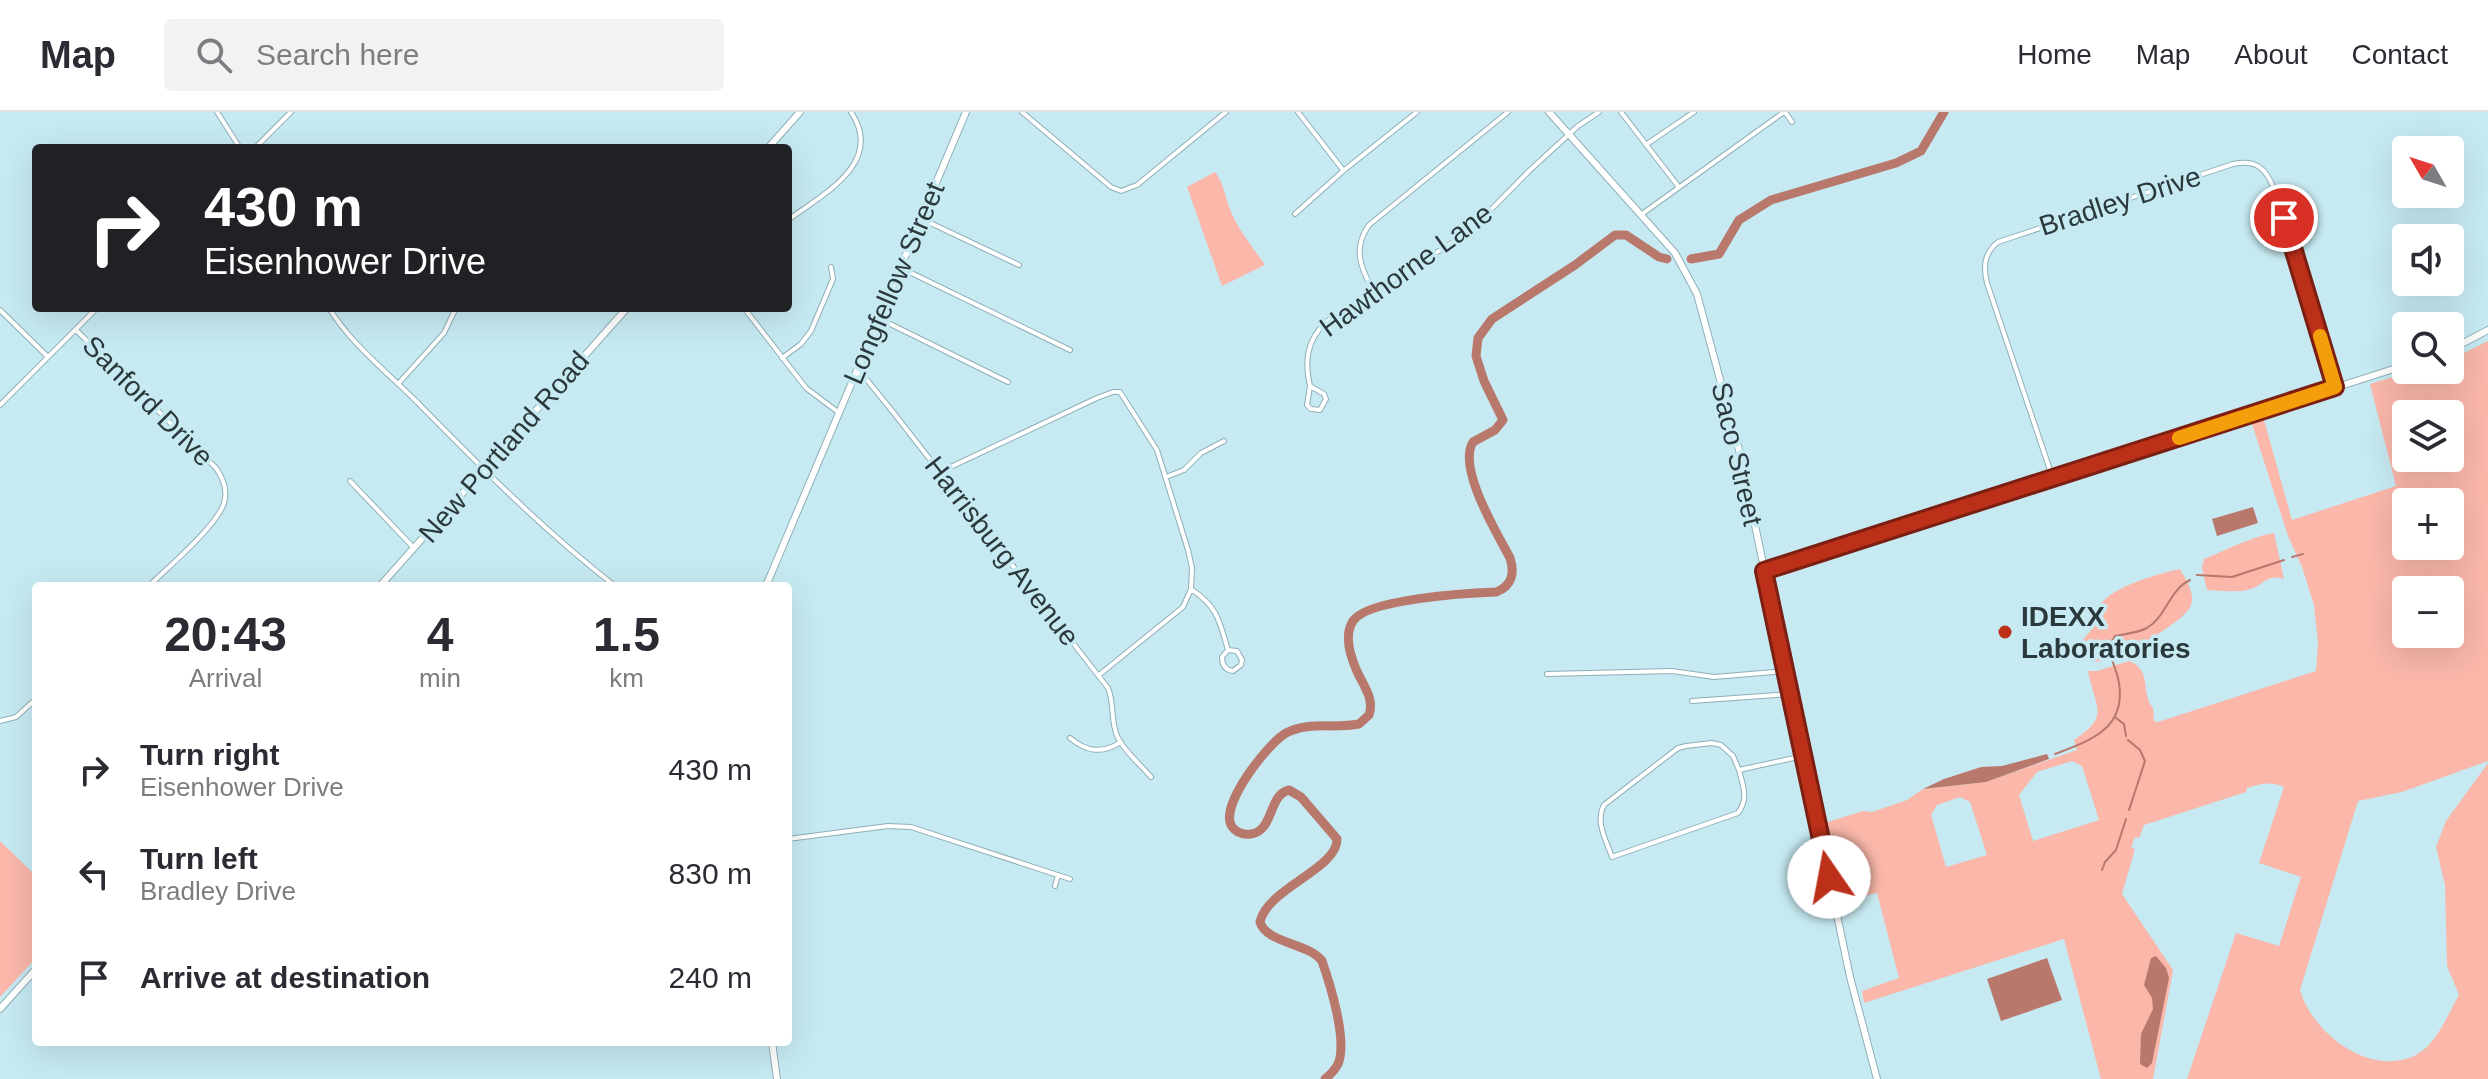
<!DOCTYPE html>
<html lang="en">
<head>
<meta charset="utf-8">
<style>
  :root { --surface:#fff; --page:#f2f2f3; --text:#2b2b33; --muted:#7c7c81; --line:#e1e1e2 }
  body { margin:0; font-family:Arial,sans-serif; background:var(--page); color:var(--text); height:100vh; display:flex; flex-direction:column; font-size:30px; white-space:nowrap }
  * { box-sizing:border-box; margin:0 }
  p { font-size:26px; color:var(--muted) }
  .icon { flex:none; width:44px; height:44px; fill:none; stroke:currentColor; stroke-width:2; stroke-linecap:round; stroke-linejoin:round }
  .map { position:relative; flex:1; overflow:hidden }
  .details { position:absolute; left:32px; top:470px; width:760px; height:464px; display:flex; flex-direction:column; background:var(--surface); border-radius:8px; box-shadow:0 8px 32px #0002 }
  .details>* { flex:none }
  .hud { position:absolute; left:32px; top:32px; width:760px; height:168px; border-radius:8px; box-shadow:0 8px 32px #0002; background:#202124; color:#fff; overflow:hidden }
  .needle { width:52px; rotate:309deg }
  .tools { position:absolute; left:2392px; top:24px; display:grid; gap:16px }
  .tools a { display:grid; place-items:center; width:72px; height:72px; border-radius:8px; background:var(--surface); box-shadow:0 8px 32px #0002; font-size:40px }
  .pin { position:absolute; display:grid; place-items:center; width:68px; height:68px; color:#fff; margin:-34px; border:4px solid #fff; border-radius:50%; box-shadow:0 2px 8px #0007 }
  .me { position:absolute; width:88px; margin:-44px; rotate:348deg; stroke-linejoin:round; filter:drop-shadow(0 0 6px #0008) }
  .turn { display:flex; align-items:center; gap:28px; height:168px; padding:0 40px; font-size:36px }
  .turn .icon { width:104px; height:104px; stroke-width:2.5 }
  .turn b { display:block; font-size:56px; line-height:68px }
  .eta { display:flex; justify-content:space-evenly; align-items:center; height:136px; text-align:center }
  .eta b { font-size:48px; font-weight:700; line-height:56px }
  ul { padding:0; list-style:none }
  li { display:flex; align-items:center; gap:24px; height:104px; padding:0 40px }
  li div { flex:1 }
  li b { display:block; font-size:30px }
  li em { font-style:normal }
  header { display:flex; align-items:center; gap:48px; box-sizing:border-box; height:112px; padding:0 40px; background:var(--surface); border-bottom:2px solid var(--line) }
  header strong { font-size:38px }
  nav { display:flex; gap:44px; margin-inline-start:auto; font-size:28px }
  .search { width:560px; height:72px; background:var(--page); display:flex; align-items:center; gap:20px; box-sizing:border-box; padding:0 28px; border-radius:8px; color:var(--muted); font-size:30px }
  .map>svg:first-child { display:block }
  .green { fill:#fab7aa; fill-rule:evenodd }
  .water { fill:#b8786c }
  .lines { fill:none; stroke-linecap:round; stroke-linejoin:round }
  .stream { stroke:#b8786c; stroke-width:2 }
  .river { stroke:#b8786c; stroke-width:9 }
  .minor-casing { stroke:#8eafb6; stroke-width:6 }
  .tertiary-casing { stroke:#8eafb6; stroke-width:8 }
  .secondary-casing { stroke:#8eafb6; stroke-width:8 }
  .minor { stroke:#fff; stroke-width:4 }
  .tertiary { stroke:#fff; stroke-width:6 }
  .secondary { stroke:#fff; stroke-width:6 }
  .route-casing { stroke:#7a1f11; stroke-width:20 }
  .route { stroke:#bc301a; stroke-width:14 }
  .slow { stroke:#f59e0b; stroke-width:14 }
  .poi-dot { fill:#bc301a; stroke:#c7eaf2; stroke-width:3 }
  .labels { text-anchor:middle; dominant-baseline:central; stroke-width:7; stroke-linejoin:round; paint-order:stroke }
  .street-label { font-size:28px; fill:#2b393c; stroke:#c7eaf2 }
  .poi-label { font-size:28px; font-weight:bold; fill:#2b393c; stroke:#c7eaf2; text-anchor:start }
</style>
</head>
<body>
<header>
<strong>Map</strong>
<div class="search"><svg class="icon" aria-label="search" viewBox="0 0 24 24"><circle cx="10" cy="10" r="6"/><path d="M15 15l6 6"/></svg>Search here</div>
<nav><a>Home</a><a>Map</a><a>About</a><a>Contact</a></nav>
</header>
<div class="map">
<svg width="2488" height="967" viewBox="0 0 2488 967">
  <rect width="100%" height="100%" fill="#c7eaf2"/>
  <!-- green -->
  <path class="green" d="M1215,60C1225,73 1225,87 1232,102C1240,120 1254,137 1265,153L1222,174L1187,75Z
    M2488,229V649L2402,680L2358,689L2300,878C2312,921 2370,966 2416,943C2437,932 2448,902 2459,883L2447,854L2445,773L2436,735L2446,709L2488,651V967H2187L2236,821L2279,834L2301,765L2259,751L2284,675C2270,669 2261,672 2247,676L2246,680L2144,713L2139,726L2135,725L2131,736L2135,737L2122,782L2173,858L2153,967H2101L2064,827L1864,891L1862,879L1899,866L1877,781L1834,791L1818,713L1863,699L1872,700L1907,688L1923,677L1986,670L2077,638L2074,628C2111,604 2095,596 2088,559H2097L2129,549C2153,558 2140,581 2153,596L2154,609L2158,610L2316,559L2318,531L2314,493L2302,455L2288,424L2252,312L2264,308L2292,408L2396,374L2370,272L2416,258H2450V248ZM2406,302H2450V346H2406ZM2406,390H2450V434H2406ZM2406,478H2450V522H2406ZM2072,649L2082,654L2099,708L2033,729L2019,683L2037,660ZM1960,685L1970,690L1987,743L1946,755L1931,703L1937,693Z
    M2274,421L2284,467C2266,461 2263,475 2247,478C2240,480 2215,479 2207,478L2202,456L2204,447C2224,439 2253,424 2274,421Z
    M2180,457C2186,468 2195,480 2191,493C2185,511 2113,550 2094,550L2093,543L2082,538L2080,532L2095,513C2088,479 2155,463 2180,457Z
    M0,729L36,764V846L0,885Z"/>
  <!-- water -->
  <path class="water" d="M2253,395L2258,411L2217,424L2212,407Z
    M2047,642L2049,647L1986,670L1923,677L1944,667L1981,655L2002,654Z
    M2156,844L2166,856L2169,866L2152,951L2147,956L2140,952L2141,922L2153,897L2152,886L2144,873L2151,846Z
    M2047,846L2062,888L2001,909L1987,867Z"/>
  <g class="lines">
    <!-- stream -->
    <path class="stream" d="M2292,445L2303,442
      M2197,463L2232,465L2284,448
      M2116,606L2124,612L2126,624
      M2128,628L2140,638L2145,649L2129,698
      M2055,642C2091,628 2126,617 2119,571C2117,558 2110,547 2109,534L2115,524C2125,522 2137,521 2147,516C2166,505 2169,478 2190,468
      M2102,758L2105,750L2116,738L2126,707"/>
    <!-- river -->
    <path class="river" d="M1691,147L1719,142L1739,108L1771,88L1896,51L1921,39L1944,0
      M1325,967C1330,963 1335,958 1338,952C1348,929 1330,872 1322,849C1309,831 1266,831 1260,810C1267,776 1338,757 1337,727L1301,685L1289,678C1268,683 1274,719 1251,722C1245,723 1238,721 1234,717C1214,699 1268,631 1286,621C1308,609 1335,617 1359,612L1369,603C1375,586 1362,572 1356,557C1350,543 1344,523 1353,509C1367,487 1468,481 1496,480C1512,474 1515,461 1510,446C1497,421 1457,356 1473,330L1495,318L1503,308L1484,269L1476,244L1478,226L1492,207L1575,153L1615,123H1626L1659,145L1667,147"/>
    <defs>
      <path id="minor" d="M217,0L240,36
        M1022,0L1111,75L1121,79L1137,73L1226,0
        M1298,0L1343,58
        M1621,0L1678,74
        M1785,0L1792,10
        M1647,32L1694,0
        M255,36L291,0
        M1295,102L1343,59L1417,0
        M1642,102L1784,0
        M922,107L1019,153
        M788,108C823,82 885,51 851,0
        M901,156L1070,238
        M1373,179C1361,156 1352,137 1369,113L1508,0
        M329,196C351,232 387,260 417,290C481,355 543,418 615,474
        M744,196L806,276L838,300
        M0,198L48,245
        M880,207L1008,270
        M76,218L216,356C223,366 228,378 224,391C217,414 168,455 149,474
        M782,246L801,232L811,219L833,167L831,155
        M857,260L867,268L893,300L1108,576C1115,592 1110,611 1118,626C1125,640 1141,653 1151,665
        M398,272L444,221L456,196
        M1310,274C1304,249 1307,228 1326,210L1469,120L1529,59L1578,14L1599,0
        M1310,274L1324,282L1326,287L1320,298L1311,297L1307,293Z
        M0,293L97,196
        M940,360L1097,286L1113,280H1120L1157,338L1188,438L1192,456L1191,477L1183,495L1099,563
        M1166,365L1184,358L1201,341L1224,329
        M2053,367L1987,171C1983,155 1984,141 1998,130L2233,52C2256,47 2266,56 2274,77L2335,275
        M350,369L413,435
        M1191,477C1218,495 1219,508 1228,538L1222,545C1222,553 1225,558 1233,559L1241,553L1242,548L1237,539L1228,538
        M1547,562L1672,559L1714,565L1785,559
        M1692,589L1790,582
        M0,609L16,605L36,587
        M1070,626C1087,640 1102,642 1121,630
        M1739,658C1743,674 1749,686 1738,701L1612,745C1606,728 1595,710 1604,693L1678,636L1686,634L1712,631L1721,633L1733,644L1739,658L1803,644
        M788,727L888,714L911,715L1070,767
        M1055,774L1058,763"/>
      <path id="tertiary" d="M768,36L800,0
        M2450,238L2488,218
        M1764,459L2406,253
        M380,474L627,196
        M766,474L966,0
        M0,897L36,857
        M772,930L777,967"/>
      <path id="secondary" d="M1549,0L1675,141L1697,182L1740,342L1850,865L1877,967"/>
    </defs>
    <!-- minor casing -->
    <use href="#minor" class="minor-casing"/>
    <!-- tertiary casing -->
    <use href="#tertiary" class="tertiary-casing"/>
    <!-- secondary casing -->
    <use href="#secondary" class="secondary-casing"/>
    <!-- minor -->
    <use href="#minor" class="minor"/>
    <!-- tertiary -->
    <use href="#tertiary" class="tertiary"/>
    <!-- secondary -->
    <use href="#secondary" class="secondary"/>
  </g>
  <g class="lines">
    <defs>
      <path id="route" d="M1829,765L1764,459L2335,275L2284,106"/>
    </defs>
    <!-- route casing -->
    <use href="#route" class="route-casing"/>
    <!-- route -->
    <use href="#route" class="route"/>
    <!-- slow -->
    <path class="slow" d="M2179,326L2335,275L2320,224"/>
  </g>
  <!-- markers -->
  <circle class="poi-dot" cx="2005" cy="520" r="8"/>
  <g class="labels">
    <!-- street labels -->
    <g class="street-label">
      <text transform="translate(2120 89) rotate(-18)">Bradley Drive</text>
      <text transform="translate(1406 158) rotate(-36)">Hawthorne Lane</text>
      <text transform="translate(894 171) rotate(-67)">Longfellow Street</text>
      <text transform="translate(148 289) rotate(45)">Sanford Drive</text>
      <text transform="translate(504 335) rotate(-49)">New Portland Road</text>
      <text transform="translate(1737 342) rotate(77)">Saco Street</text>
      <text transform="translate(1002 439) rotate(52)">Harrisburg Avenue</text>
    </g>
    <!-- poi labels -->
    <g class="poi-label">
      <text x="2021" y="504">IDEXX<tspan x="2021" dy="32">Laboratories</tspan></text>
    </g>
  </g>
</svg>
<div class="tools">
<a><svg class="needle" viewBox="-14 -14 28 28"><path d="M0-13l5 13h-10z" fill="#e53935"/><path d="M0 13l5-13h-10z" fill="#7c7c81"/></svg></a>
<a><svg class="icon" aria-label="sound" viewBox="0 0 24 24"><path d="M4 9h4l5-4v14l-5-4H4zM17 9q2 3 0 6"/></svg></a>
<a><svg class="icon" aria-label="search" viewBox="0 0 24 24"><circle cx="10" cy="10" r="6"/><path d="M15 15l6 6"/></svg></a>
<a><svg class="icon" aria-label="layers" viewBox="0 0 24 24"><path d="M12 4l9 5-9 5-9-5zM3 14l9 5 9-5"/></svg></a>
<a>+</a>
<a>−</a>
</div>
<div class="pin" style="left:2284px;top:106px;background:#d93025"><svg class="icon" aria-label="arrive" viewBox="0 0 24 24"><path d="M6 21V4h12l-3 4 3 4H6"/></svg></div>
<svg class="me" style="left:1829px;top:765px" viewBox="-20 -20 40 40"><circle r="19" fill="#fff"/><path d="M0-13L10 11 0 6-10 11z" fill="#bc301a"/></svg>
<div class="hud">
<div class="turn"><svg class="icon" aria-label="right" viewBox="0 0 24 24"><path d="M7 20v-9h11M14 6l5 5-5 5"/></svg><div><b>430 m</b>Eisenhower Drive</div></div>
</div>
<section class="details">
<div class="eta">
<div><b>20:43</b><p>Arrival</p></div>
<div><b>4</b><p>min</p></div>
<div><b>1.5</b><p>km</p></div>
</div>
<ul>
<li><svg class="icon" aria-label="right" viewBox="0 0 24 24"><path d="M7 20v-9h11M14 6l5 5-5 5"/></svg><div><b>Turn right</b><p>Eisenhower Drive</p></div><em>430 m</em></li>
<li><svg class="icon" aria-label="left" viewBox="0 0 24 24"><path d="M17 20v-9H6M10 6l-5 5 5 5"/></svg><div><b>Turn left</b><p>Bradley Drive</p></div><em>830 m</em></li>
<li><svg class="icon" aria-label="arrive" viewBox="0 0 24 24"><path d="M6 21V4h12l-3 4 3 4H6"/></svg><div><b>Arrive at destination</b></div><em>240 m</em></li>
</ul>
</section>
</div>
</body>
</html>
